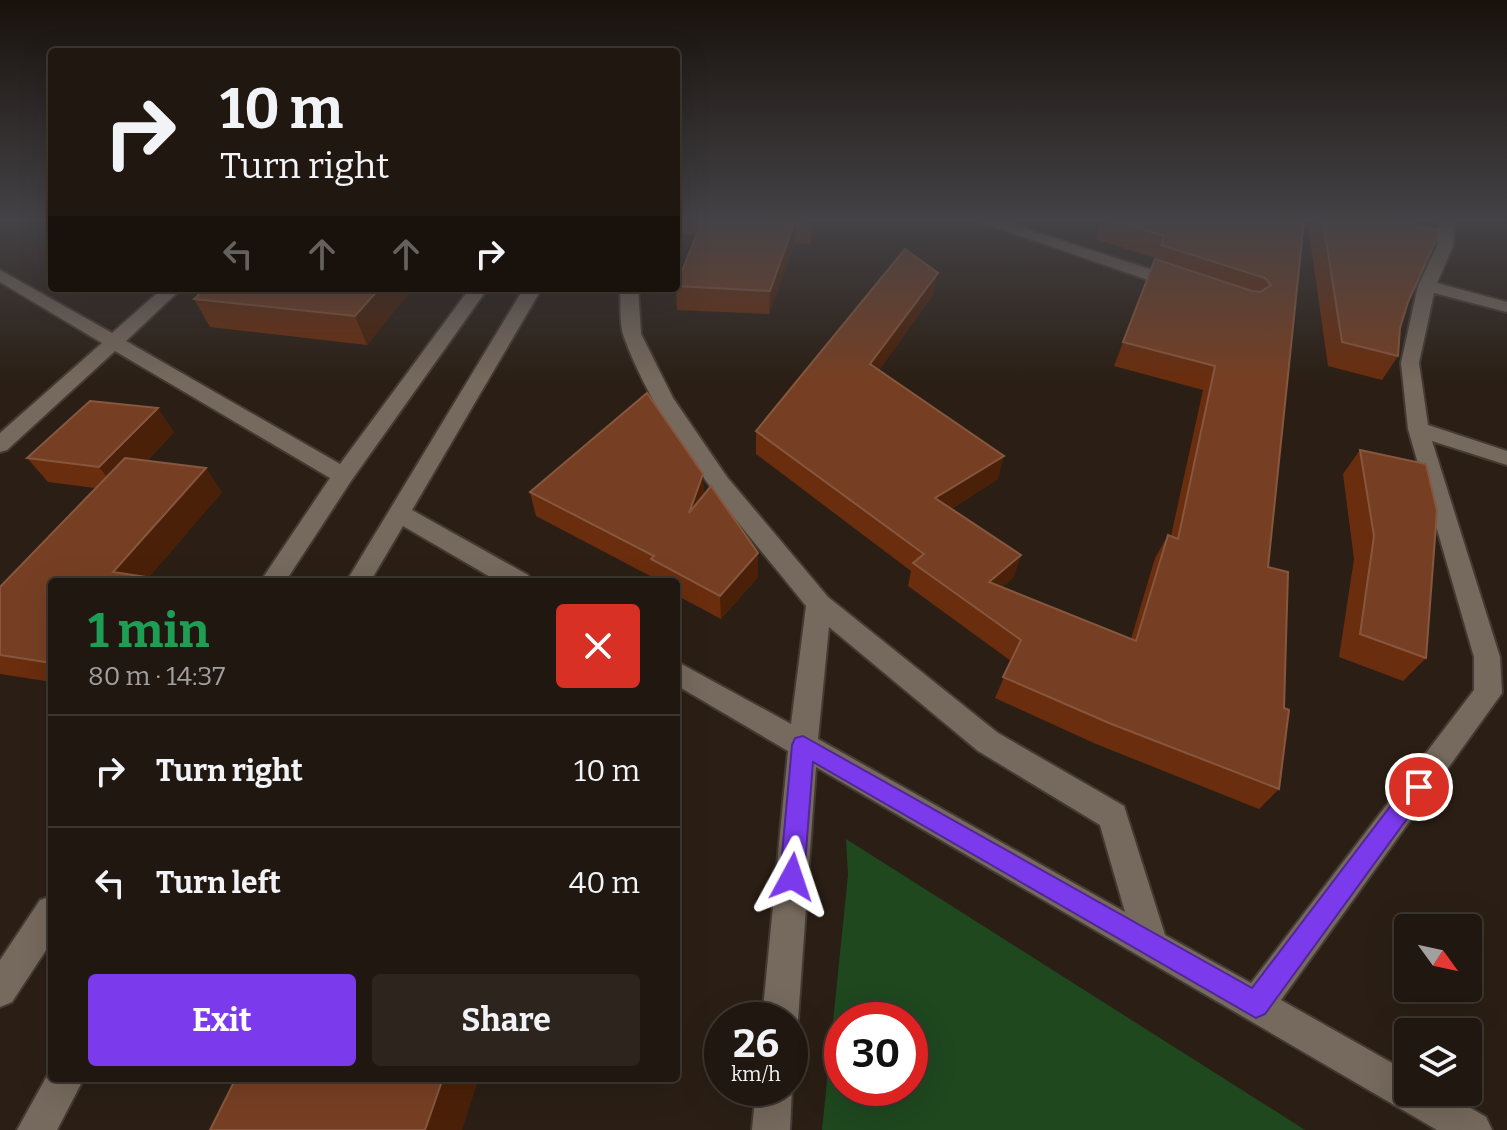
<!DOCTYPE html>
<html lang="en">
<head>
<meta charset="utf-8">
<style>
  :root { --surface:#201710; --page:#2d241e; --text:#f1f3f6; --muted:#a29f9f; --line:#3d3630; --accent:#7c3aed }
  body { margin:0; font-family:Bitter,serif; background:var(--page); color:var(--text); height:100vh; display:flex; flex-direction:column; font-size:30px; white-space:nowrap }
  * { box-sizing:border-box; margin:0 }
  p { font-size:26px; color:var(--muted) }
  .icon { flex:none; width:44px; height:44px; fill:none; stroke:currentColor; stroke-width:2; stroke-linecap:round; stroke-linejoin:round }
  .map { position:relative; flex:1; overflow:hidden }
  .sheet { position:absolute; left:48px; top:578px; width:632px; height:504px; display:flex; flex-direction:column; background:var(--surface); border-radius:8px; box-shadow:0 8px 32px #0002,0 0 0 2px var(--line) }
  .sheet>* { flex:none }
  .hud { position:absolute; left:48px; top:48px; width:632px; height:244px; border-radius:8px; box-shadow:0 8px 32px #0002,0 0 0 2px var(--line); background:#201710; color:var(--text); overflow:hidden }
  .needle { width:52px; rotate:123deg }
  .fabs { position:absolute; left:1394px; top:914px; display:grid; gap:16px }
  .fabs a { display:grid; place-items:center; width:88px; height:88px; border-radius:8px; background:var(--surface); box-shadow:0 8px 32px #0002,0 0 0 2px var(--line); font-size:40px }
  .speed { position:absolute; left:704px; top:1002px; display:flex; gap:16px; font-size:40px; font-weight:700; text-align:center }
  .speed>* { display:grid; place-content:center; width:104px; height:104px; border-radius:50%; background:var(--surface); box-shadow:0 8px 32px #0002,0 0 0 2px var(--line); line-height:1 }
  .speed small { font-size:20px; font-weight:400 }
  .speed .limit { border:12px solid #d22; background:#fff; color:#111 }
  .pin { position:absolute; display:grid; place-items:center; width:68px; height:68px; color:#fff; margin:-34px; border:4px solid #fff; border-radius:50%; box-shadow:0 2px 8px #0007 }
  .me { position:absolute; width:88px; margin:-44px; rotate:5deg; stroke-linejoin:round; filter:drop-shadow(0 0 6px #0008) }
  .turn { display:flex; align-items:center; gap:28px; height:168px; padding:0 40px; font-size:36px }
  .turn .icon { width:104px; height:104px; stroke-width:2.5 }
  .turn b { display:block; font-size:56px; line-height:68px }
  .lanes { display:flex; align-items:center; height:76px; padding:0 40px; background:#0003; justify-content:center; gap:40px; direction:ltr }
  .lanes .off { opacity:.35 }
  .round { display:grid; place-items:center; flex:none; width:84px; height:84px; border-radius:8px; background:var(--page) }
  .head { display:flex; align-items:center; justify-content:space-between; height:136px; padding:0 40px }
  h1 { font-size:48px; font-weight:700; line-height:60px; color:#1e9e55 }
  .primary-button { display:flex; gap:16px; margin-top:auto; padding:16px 40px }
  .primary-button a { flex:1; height:92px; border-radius:8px; background:var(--accent); color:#fff; font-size:32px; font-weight:700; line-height:92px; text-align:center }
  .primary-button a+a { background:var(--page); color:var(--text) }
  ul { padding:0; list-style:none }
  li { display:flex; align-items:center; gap:24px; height:112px; padding:0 40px; border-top:2px solid var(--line) }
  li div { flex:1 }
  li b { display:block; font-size:30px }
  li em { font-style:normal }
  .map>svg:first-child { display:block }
  .green { fill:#1f481f; fill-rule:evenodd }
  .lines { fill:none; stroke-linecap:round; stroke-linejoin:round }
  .minor-casing { stroke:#433a33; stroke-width:4 }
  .minor { fill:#76695d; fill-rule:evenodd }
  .wall { fill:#6a2d0e }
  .shaded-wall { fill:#4b2008 }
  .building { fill:#763f23; stroke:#86573e; stroke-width:2 }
  .route { fill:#7c3aed; stroke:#51269a; stroke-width:2 }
</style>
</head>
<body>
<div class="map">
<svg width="1507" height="1130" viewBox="0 0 1507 1130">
  <rect width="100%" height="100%" fill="#2b1f15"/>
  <!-- green -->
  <path class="green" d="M846,839L1305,1130H822L848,875ZM842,1020H910V1088H842Z"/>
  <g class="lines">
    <defs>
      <path id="minor" d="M978,221H1002L1186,281L1189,285L1186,289H1174Z
        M1439,221H1455L1453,246L1437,283L1507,302V312L1434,293L1419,363L1428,425L1507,451V465L1432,441L1500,657L1502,693L1281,1000L1408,1072V1092H1443L1486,1117L1492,1130H1437L816,767L798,1020L790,1033V1020H762L788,751L676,685V661L791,724L806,606C741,525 660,436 624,337C619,323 621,303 620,288H638L641,334L673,398L727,477L828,597L998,733L1124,806L1165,935L1251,983L1474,690V657L1408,429L1401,363L1418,286L1437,246ZM829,627L978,751L1100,825L1125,912L818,739Z
        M0,270L112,333L163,288H182L126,341L340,464L470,288H488L351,481L285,582H260L330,478L115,351L7,450L0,452V433L102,343L0,282Z
        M524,288H542L412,510L528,575L531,582H499L403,526L370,582H346Z
        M52,896V941L12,1002L0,1007V960L40,900Z
        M52,1067V1078H84L57,1130H17Z
        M790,1082L792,1088L790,1130H752L756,1088H790Z"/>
    </defs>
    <!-- minor casing -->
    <use href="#minor" class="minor-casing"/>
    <!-- minor -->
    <use href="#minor" class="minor"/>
  </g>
  <!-- wall -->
  <path class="wall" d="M679,221H817L810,245L795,243L769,314L677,310L676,285L696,235L679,233Z
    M1101,221H1304L1268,567L1279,789L1259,809L1096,744L995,698L1011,661L908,586L911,571L756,454V431L933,295L879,370L998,479L951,509L1021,555L1013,578L1002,587L1131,639L1155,558L1168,535L1171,536L1203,390L1114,366L1155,258L1096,239Z
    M1310,221H1399L1408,302L1400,328L1398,356L1382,380L1328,366L1308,225Z
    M406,293L407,295L367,345L210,327L194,299Z
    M174,432L147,461L222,492L149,577L153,578L157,582H52V682L0,674V587L95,488L48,482L27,458Z
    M1360,450L1426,658L1403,681L1339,657L1354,559L1343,474Z
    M530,492L704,494L758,577L721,619L676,595V582H654V578L536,516Z"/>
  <!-- shaded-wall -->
  <path class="shaded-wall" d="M796,221L795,243L769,314L770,291Z
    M812,221H817L810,245Z
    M938,273L933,295L867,387L870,364Z
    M380,288H409L406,293L407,295L367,345L355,316Z
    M158,408L174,432L118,491L99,467Z
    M1004,456L998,479L930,522L935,498Z
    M206,468L222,492L145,582L113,572Z
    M703,474L705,498L689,513Z
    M758,553V577L721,619L720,596Z
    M1021,555L1013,578L981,605L989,582Z
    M443,1078H479L462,1130H425Z"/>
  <!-- building -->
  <path class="building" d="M702,221H795L770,291L676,286Z
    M1116,221H1304L1268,567L1288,572L1284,708L1289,710L1279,789L1109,723L1003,677L1021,640L913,563L924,554L756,431L905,249L938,273L870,364L1004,456L935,498L1021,555L989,582L1136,641L1168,535L1178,539L1215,366L1123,342L1155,259L1252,291L1260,292L1271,285L1265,278L1161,245L1164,236Z
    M1323,221H1399L1440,231L1408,302L1400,328L1398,356L1342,342Z
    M206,288H380L355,316L194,299Z
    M647,393L703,474L689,513L711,486L758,553L720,596L651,559L654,556L530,492Z
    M90,401L158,408L99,467L27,458Z
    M1360,450L1426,464L1437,511L1426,658L1360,634L1374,536Z
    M125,458L206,468L113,572L153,578L150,582H52V663L0,655V587Z
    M236,1078H443L425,1130H210Z"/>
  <!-- sky -->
  <linearGradient id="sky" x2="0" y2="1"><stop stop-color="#18110c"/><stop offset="0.58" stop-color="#444246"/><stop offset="1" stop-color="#444246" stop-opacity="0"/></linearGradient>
  <rect width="1507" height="380" fill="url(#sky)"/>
  <!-- route -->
  <path class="route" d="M803,736L1252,988L1411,779L1419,776L1427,779L1430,787L1265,1014L1256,1018L813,762L804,877L801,885L792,889L784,885L780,877L792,745L795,738Z"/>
</svg>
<div class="fabs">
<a><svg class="needle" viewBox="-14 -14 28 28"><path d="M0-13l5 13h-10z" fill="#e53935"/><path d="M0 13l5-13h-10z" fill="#a29f9f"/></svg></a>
<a><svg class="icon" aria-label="layers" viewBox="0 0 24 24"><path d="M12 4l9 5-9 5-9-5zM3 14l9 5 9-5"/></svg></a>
</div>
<div class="speed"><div>26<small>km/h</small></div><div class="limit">30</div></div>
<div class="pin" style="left:1419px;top:787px;background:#d93025"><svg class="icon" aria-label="arrive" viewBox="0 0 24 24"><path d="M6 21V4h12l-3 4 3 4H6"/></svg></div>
<svg class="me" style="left:792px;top:877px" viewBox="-20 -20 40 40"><path d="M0-17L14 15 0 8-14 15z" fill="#7c3aed" stroke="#fff" stroke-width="4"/></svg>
<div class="hud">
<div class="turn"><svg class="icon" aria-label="right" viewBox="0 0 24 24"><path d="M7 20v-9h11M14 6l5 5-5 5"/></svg><div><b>10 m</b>Turn right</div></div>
<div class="lanes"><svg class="icon off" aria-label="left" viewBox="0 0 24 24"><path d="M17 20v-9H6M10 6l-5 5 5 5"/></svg><svg class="icon off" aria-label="ahead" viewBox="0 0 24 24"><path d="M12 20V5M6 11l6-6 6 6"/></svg><svg class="icon off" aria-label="ahead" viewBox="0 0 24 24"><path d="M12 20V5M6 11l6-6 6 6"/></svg><svg class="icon" aria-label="right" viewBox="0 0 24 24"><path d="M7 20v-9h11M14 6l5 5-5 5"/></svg></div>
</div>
<section class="sheet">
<div class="head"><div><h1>1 min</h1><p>80 m · 14:37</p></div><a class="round" style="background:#d93025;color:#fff"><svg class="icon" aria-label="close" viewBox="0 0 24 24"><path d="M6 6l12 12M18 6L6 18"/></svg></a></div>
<ul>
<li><svg class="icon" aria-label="right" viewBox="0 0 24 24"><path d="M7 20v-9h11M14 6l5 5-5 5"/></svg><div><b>Turn right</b></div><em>10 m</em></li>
<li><svg class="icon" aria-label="left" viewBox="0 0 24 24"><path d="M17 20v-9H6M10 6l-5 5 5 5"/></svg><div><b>Turn left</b></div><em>40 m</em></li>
</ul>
<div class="primary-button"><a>Exit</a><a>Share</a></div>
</section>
</div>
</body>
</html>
